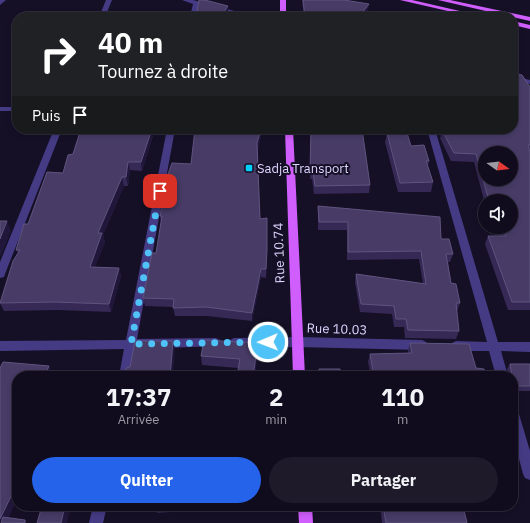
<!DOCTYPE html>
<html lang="fr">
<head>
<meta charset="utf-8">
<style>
  :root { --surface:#100c1d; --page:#1e1a2a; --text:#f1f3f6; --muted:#9c9ba4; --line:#302c3b; --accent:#2563eb }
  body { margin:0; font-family:"IBM Plex Sans",sans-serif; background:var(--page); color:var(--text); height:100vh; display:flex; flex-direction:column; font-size:15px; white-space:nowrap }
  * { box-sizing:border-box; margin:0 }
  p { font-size:13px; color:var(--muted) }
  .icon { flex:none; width:22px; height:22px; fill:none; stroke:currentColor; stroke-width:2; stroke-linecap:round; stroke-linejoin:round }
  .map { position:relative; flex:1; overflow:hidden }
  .sheet { position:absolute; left:12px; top:371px; width:506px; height:140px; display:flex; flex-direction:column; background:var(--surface); border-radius:16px; box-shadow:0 2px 6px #0003,0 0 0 1px var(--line) }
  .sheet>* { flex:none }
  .banner { position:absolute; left:12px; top:12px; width:506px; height:122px; border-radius:16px; box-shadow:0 2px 6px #0003,0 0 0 1px var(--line); background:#202124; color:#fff; overflow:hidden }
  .needle { width:26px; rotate:104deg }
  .controls { position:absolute; left:478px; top:146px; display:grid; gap:8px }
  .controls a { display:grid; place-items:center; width:40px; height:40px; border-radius:50%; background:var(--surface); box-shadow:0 2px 6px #0003,0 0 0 1px var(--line); font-size:20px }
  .pin { position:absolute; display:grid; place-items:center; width:34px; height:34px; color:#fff; margin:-17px; border-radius:8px; box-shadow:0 2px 6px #0006 }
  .me { position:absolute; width:44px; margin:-22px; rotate:269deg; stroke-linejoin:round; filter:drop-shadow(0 0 3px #0008) }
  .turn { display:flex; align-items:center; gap:14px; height:84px; padding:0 20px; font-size:18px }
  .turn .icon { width:52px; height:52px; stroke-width:2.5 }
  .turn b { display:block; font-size:28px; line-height:34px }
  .then { display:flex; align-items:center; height:38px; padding:0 20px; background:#0003; gap:8px; font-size:15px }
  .eta { display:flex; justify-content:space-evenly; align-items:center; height:68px; text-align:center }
  .eta b { font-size:24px; font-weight:700; line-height:28px }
  .cta { display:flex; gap:8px; margin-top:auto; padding:8px 20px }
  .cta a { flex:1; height:46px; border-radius:24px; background:var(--accent); color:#fff; font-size:16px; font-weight:700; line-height:46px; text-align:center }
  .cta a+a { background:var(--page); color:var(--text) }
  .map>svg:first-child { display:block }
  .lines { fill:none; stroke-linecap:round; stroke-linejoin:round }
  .minor { fill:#453b85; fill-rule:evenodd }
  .major { fill:#d05efd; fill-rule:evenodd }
  .wall { fill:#362955 }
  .shaded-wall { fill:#21173b }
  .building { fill:#483c67; stroke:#5f547f; fill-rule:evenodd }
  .route { stroke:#4fc3f7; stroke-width:7; stroke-dasharray:0 12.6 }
  .poi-dot { fill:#04cdfc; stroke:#161027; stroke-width:1.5 }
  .labels { text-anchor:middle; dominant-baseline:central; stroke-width:4; stroke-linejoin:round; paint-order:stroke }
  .poi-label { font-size:13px; fill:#ded6ff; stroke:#161027; text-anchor:start }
  .street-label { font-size:13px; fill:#ded6ff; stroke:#161027 }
</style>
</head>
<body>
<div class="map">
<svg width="530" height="523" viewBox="0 0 530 523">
  <rect width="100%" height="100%" fill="#161027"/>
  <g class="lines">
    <!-- minor -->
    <path class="minor" d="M0,0H6L0,5Z
      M106,0H112L105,17H99Z
      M182,0H193L257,17H246L199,5L196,17H190L193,4Z
      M513,76L530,80V84L513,80Z
      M0,107H17V111H0Z
      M54,129H62L5,274L4,277L0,278V262Z
      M167,129H175L137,339L216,338L220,340L222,343L220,346L136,349L131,376H119L124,349L0,351V341L126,340Z
      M427,129H435L498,342H530V352L501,351L508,376H496L489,351H456L452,349L450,346L452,343L456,341L487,342Z
      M298,337L422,340L426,342L428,345L426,348L422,350L298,347L234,348L230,346L228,343L230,340L234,338Z
      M513,409L517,410L519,414L530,451V480L525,478L523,474L513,436Z
      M93,506H107L103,523H89Z"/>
    <!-- major -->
    <path class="major" d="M280,0H286V17H280Z
      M400,0H412L486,17H474Z
      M438,0H450L530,17V21Z
      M513,21L530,25V29L513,25Z
      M285,129H293L305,376H293Z
      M298,506H312L313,523H299Z"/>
  </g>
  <!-- wall -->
  <path class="wall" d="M302,0H344L368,12L364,17H304Z
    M530,87V310H508L485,244L488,236H499L494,227H511V201H485V204L474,162L451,161L440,138L441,136L438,129H513Z
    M81,129H155L142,171L130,170L128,186H124L103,235L105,242L95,267L119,268L121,276L111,312L58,310L4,311L0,303L18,253L16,250L28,224L63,173L73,154Z
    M195,129H263L257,151L260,219L267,259L266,278L261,277L252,321L207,316H175L173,307L145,306L143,298L156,253L161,222L160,216L191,164Z
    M311,129L370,185L369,193L314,194L312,179H310Z
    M387,133L411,146L429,161L428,166L433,182L431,192H398L385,142Z
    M318,206L441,239L453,254L450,262H448L451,283L460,303L457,311L459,331L456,339L405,338L404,327H394L392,314L360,312L355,282L356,274L423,284L419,259L347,260V230H318Z
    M410,343L476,368L486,376H371L368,362L370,354L408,353V351Z
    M258,353L238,368L202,365L201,356Z
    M510,364L530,366V391H513V376H509L507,369Z
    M155,506H228V508L157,513Z
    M380,506H463L467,523H382Z"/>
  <!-- shaded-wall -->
  <path class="shaded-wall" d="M369,4L368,12L364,17H359Z
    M228,6V14L226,17L222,15Z
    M152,129H155L142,171L141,162Z
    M261,129H263L257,151V143Z
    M128,162L130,170L128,186L126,177Z
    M122,177L124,186L103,235L105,242L92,275L90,267L98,233Z
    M7,221L11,231L1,256L0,255V239Z
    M267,250V259L266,278V269Z
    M119,268L121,276L111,312L109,304Z
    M261,269V277L252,321V313Z
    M173,341L175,350L173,376H170Z
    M258,343V353L255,376H253Z
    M49,366L53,374L46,373Z
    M17,484V500L6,523H3L0,520V519Z
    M65,506H71L67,523H61Z"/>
  <!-- building -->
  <path class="building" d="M199,0H205L228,6L222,15H243V17H196Z
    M303,0H344L369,4L359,17H305Z
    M513,73L522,75L530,87V145H528L530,152V302H512L488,236H506L501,227H511V201H489L476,154L454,153L442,130H444V129H513ZM485,153H511V179H485Z
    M81,129H152L141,162H128L126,177H122L98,233H102L90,267L119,268L109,304L55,302L0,303L13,261L20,250H16L24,224H28L47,172L63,173L68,155L73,154Z
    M195,129H261L257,143L260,219L267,218V250L266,269H261L252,313L206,307L173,308L174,299L143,298L152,253H156L162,216H160L167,177L172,163L191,164Z
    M311,129H362L370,185L315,186L313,171H310Z
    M387,133H407L411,146L424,145L429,161H426L433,182L400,183Z
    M318,206L440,217L441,239H449L453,254H446L451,283L456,284L460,303H456L459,331L408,330L406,319H396L394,306L361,304L356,274L426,284L421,251L348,252V222H319Z
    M0,221H7L0,239Z
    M204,340L258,343L253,376H237L240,359L201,356Z
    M135,341H173L170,376H125L126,368L130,367Z
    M410,343L469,344L476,368L484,369L486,376H374L370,354L412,353Z
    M3,362L49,366L46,373L90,374V376H17V484L0,519V368Z
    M510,364H530V386H514L513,376H512Z
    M319,369H340L341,376H319Z
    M42,506H65L61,523H37Z
    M383,506H463L467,523H386Z
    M3,517L25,520V523H1Z"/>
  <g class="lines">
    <!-- route -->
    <path class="route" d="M160,191L131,344L268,342"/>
  </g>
  <!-- markers -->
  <rect class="poi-dot" x="245" y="164" width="8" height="8" rx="2"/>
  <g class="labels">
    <!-- poi labels -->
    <g class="poi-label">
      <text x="257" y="168">Sadja Transport</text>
    </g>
    <!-- street labels -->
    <g class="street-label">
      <text transform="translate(279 253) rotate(-92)">Rue 10.74</text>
      <text transform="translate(337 329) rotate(2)">Rue 10.03</text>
    </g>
  </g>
</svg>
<div class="controls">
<a><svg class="needle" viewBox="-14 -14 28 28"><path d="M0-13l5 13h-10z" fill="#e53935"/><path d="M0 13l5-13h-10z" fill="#9c9ba4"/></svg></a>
<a><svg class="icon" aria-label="sound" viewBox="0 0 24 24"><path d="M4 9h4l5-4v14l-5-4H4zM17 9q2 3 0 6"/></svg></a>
</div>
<div class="pin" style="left:160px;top:191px;background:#d93025"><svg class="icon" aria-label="arrive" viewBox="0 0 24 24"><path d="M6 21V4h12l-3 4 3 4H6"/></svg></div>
<svg class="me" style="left:268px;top:342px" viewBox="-20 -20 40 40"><circle r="17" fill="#4fc3f7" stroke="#fff" stroke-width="3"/><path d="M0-11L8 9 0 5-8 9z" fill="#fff"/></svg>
<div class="banner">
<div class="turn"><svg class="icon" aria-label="right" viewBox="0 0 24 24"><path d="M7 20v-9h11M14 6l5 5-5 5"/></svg><div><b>40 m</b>Tournez à droite</div></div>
<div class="then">Puis<svg class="icon" aria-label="arrive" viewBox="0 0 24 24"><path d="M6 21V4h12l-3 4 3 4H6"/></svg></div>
</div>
<section class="sheet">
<div class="eta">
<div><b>17:37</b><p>Arrivée</p></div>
<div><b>2</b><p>min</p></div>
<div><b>110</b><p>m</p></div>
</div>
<div class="cta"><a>Quitter</a><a>Partager</a></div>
</section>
</div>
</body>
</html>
